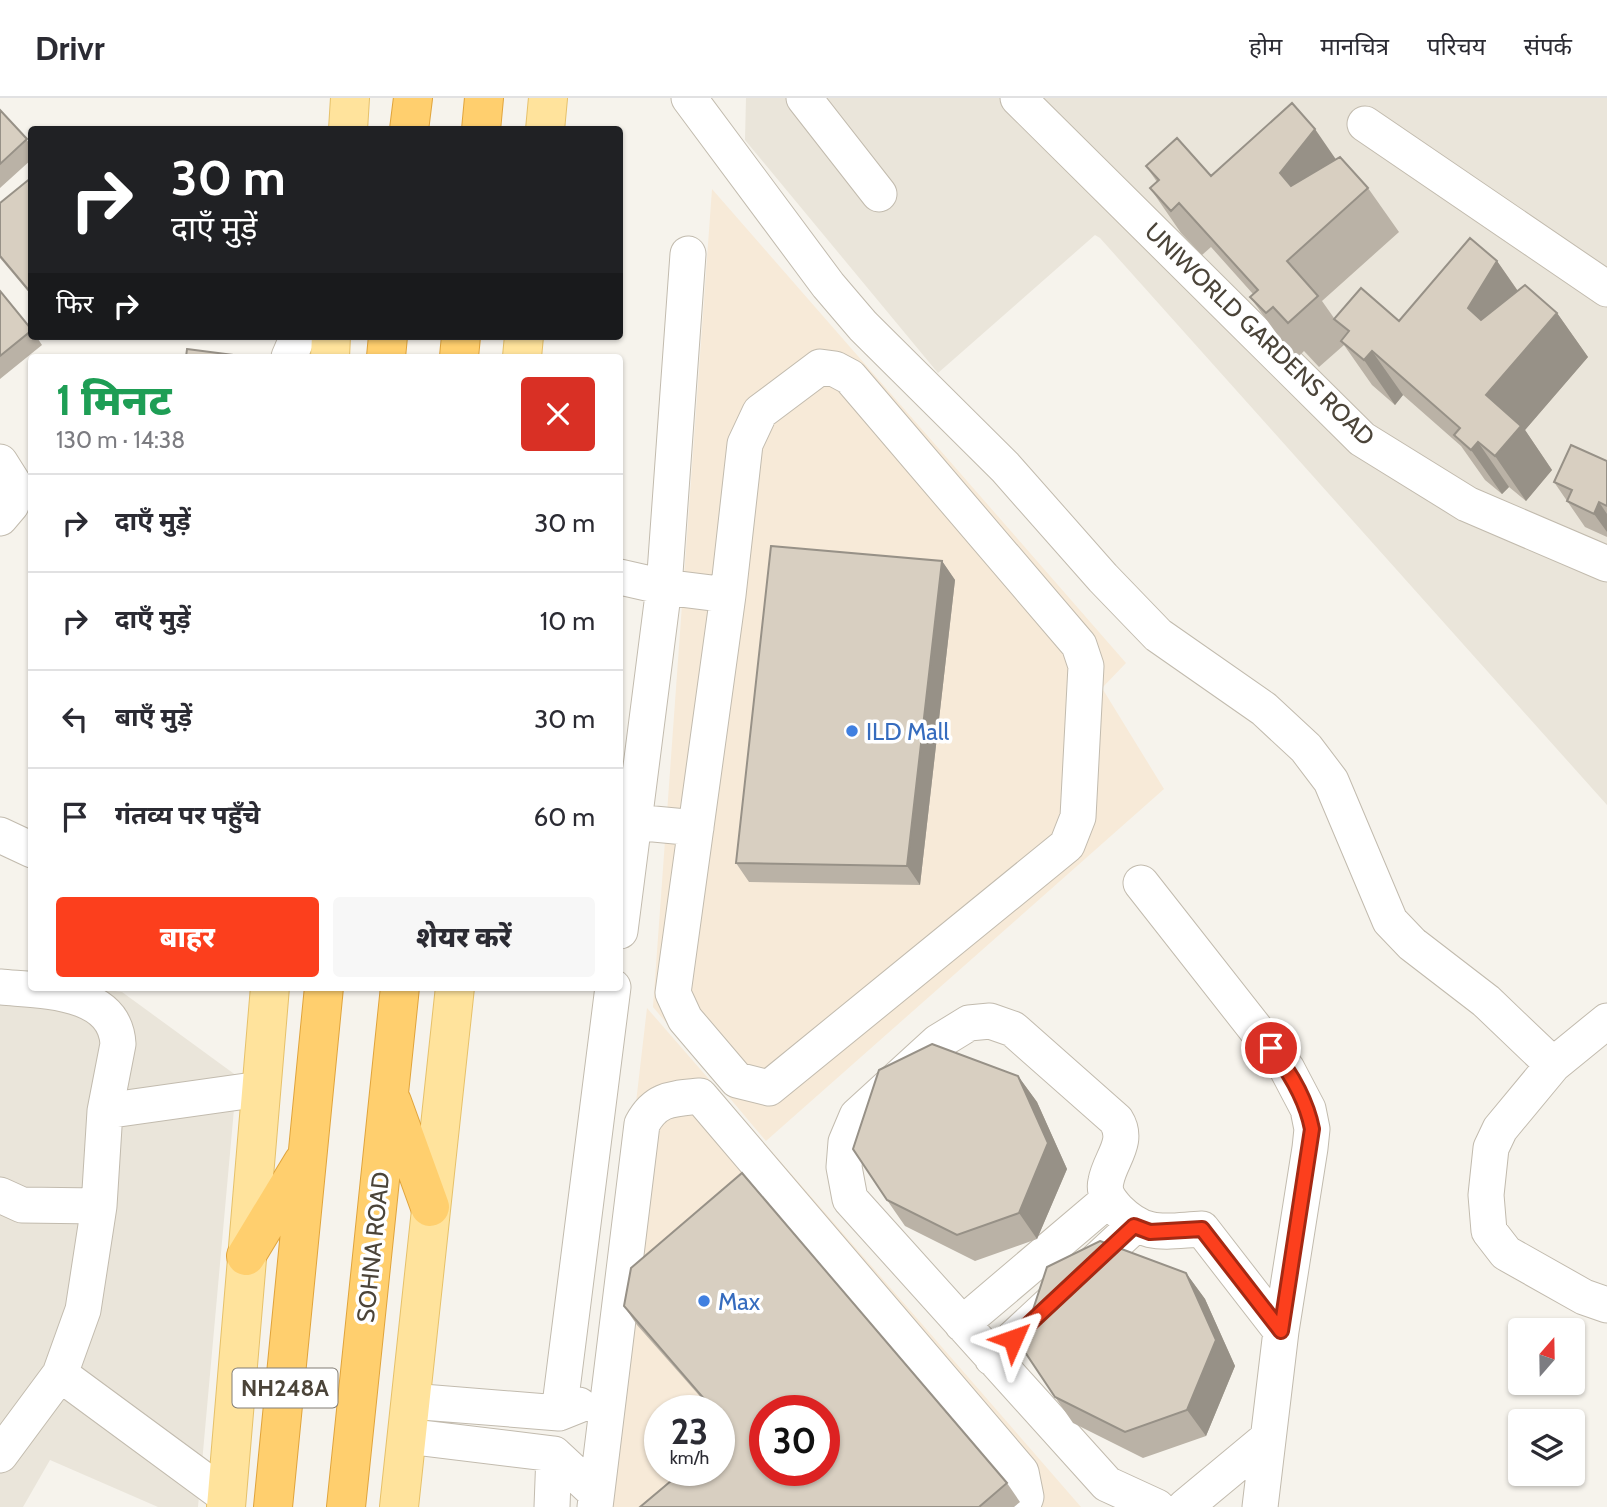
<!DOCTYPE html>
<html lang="hi">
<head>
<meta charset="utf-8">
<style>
  :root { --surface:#fff; --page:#f7f7f7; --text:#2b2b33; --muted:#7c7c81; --line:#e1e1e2; --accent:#fc3f1d }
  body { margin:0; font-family:Cabin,"Noto Sans Devanagari",sans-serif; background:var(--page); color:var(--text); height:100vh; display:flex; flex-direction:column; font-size:26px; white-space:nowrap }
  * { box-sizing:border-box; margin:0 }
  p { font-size:23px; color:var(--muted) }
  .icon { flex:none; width:38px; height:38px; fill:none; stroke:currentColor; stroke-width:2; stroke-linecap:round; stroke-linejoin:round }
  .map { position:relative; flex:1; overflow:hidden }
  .details { position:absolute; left:28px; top:256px; width:595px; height:637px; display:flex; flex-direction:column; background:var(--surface); border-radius:7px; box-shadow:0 2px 5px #0004 }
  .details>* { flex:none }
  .guide { position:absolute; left:28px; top:28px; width:595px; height:214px; border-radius:7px; box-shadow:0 2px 5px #0004; background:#202124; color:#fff; overflow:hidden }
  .needle { width:46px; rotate:20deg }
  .buttons { position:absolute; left:1508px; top:1220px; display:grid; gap:14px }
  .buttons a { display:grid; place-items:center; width:77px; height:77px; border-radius:7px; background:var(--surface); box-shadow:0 2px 5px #0004; font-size:35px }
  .speed { position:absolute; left:644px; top:1297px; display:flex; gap:14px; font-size:35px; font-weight:700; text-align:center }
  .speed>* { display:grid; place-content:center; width:91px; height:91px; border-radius:50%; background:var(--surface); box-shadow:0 2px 5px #0004; line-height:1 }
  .speed small { font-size:18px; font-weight:400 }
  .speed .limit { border:10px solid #d22; background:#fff; color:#111 }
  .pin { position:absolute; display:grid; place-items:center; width:60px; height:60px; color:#fff; margin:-30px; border:4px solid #fff; border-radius:50%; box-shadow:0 2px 7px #0007 }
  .me { position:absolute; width:77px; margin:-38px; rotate:47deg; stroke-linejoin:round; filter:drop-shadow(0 0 5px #0008) }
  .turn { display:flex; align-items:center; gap:24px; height:147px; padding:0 28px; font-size:32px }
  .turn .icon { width:91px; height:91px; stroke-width:2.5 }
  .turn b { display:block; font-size:49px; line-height:60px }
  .then { display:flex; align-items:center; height:66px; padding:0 28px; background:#0003; gap:14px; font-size:26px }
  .round { display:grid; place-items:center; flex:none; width:74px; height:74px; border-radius:7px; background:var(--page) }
  .head { display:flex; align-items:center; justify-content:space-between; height:119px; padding:0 28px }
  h1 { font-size:42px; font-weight:800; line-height:52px; color:#1e9e55 }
  .cta { display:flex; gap:14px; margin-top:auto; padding:14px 28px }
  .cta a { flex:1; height:80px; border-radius:7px; background:var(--accent); color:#fff; font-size:28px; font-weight:800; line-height:80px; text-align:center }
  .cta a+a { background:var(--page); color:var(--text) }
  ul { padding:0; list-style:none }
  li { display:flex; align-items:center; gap:21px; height:98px; padding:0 28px; border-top:2px solid var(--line) }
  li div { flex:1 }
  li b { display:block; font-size:26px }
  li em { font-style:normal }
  header { display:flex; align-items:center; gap:42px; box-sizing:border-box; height:98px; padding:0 35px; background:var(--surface); border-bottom:2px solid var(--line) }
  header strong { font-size:33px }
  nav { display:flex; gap:38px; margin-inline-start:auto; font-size:24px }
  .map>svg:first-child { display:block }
  .residential { fill:#eae5da }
  .commercial { fill:#f7ead8; fill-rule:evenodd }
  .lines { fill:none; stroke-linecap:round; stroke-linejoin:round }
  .minor-casing { stroke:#c2bbae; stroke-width:37 }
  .major-casing { stroke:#e6c16a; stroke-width:40 }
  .highway-casing { stroke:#e0a43c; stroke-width:40 }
  .minor { stroke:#fff; stroke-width:35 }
  .major { stroke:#ffe39c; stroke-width:38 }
  .highway { stroke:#ffcf6e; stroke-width:38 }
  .wall { fill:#bab2a6 }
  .shaded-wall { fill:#979187 }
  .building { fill:#d8cfc1; stroke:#979187; stroke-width:2; fill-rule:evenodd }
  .route-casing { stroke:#a42913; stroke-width:18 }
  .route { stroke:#fc3f1d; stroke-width:12 }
  .shop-dot { fill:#3f7fe0; stroke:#fff; stroke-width:2.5 }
  .labels { text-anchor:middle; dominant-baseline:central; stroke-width:7; stroke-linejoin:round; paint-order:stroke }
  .shield { fill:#fff; stroke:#817c74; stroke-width:2 }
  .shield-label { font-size:23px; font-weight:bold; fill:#4b4439 }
  .street-label { font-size:24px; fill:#4b4439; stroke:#fff }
  .shop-label { font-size:24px; fill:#366cbe; stroke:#fff; text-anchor:start }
</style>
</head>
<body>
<header>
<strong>Drivr</strong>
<nav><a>होम</a><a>मानचित्र</a><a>परिचय</a><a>संपर्क</a></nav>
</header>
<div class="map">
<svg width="1607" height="1409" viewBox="0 0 1607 1409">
  <rect width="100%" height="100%" fill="#f6f3ec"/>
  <!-- residential -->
  <path class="residential" d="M746,0H1607V707L1100,140L1095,137L938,275L745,42Z
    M0,876L122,894L237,978L198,1409H158L50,1362L23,1409H0Z"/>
  <!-- commercial -->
  <path class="commercial" d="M712,91L1126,565L1102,590L1164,691L766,1043L653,909Z
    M647,910L1081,1409H589ZM660,1312H719V1372H660ZM765,1312H824V1372H765Z"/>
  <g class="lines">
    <defs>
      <path id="minor" d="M689,0L828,187L863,228L1005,369L1103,480L1158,537L1264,611L1306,650L1331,683L1390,823L1412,846L1486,903L1553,967L1500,1031L1491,1050L1486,1097L1489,1133L1506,1155L1584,1199L1607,1207
        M804,0L879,96
        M1018,0L1362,341L1467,406L1607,466
        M1365,26L1607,191
        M289,259L298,238
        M0,364L17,391L11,407L0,420
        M620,479L664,489L728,497L745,346L760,314L820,269L835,271L850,279L1079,547L1086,568L1078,719L1067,747L769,990L737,982L685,921L673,895L728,497
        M633,724L696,730
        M0,737L32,752
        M1141,785L1287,971L1308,1011L1312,1031L1310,1050L1281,1233L1260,1409
        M620,833L664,489L688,156
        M0,889C40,893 115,891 118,946L105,1013L99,1108L83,1212L60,1276L0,1357
        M1553,967L1607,923
        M105,1013L260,991
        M0,1097L22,1107L99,1108
        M962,1226L1108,1102
        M992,1260L1134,1128
        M60,1276L227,1399
        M410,1303L559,1315L579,1307
        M559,1315L613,889
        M406,1338L554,1356L596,1395
        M552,1409L554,1356
        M595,1409L642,1026C656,1000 672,1001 700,998L1021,1374L1026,1399L1022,1409
        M1157,1409L1107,1386L850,1101L844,1069L846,1044L857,1018L938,944L969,925L990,923L1013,931L1116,1022C1130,1044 1110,1061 1106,1083C1103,1095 1110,1103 1117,1111C1146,1140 1164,1133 1202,1131L1281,1233
        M1185,1409L1268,1340"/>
      <path id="major" d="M348,32L350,0
        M545,32L548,0
        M330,259L331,238
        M522,259L524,238
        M226,1409L270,889
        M399,1409L455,889"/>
      <path id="highway" d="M409,32L413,0
        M481,32L484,0
        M386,259L388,238
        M459,259L461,238
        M392,1004L430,1109
        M246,1158L303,1064
        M273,1409L324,889
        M346,1409L400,889"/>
    </defs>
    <!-- minor casing -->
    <use href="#minor" class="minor-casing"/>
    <!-- major casing -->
    <use href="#major" class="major-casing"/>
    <!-- highway casing -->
    <use href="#highway" class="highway-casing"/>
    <!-- minor -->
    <use href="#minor" class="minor"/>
    <!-- major -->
    <use href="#major" class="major"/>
    <!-- highway -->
    <use href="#highway" class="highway"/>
  </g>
  <!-- wall -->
  <path class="wall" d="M0,12L32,48V61L0,90Z
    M1336,61L1368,90L1399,134L1322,203L1334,220L1399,223L1497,163L1518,193L1557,215L1588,259L1525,332L1552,372L1526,403L1509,389L1502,396L1485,382L1461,348L1403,297L1395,307L1372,287L1344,247L1319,269L1304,253L1297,260L1282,243L1250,199L1253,196L1211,149L1202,157L1181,135L1150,90L1157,84L1146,68L1211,78Z
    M32,79V198L0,160V105Z
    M0,193L32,232V238H36L42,247L0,281Z
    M1607,363V439L1585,429L1554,384Z
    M942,463L955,482L920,787L749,784L736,765Z
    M1018,978L1037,1004L1067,1071L1037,1141L975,1163L905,1128L887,1102Z
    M1186,1175L1205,1201L1235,1268L1206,1338L1143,1360L1073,1325L1055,1299Z
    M624,1208L1007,1385L1020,1404L1014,1409H640L719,1372V1312H712L637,1227Z"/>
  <!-- shaded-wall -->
  <path class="shaded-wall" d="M1315,31L1346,76L1311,119L1280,75Z
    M1497,163L1528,208L1499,255L1468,210Z
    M1557,215L1588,259L1525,332L1552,372L1526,403L1495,358L1486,297Z
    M1372,253L1403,297L1395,307L1364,262Z
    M1478,344L1509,389L1502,396L1471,352Z
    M1599,404L1607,416V434L1594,416Z
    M942,463L955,482L920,787L907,768Z
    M1018,978L1037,1004L1067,1071L1037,1141L1019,1115Z
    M1186,1175L1205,1201L1235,1268L1206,1338L1187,1312Z"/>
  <!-- building -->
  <path class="building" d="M1292,5L1315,31L1280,75L1291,88L1340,59L1368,90L1287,163L1318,198L1288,225L1273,209L1266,215L1250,199L1258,192L1179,105L1171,113L1150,90L1159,82L1146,68L1177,40L1211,78Z
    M0,12L27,41L0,66Z
    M32,79V194L31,195L0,158V105Z
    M1470,140L1497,163L1468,210L1481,222L1525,187L1557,215L1486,297L1521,328L1495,358L1478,344L1471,352L1454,337L1460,330L1372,253L1364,262L1341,243L1349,233L1334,221L1361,190L1399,223Z
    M0,193L32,232L0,258Z
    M187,251L249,259H186Z
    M1571,347L1607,363V408L1599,404L1594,416L1567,403L1572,392L1554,384Z
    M771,448L942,463L907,768L736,765Z
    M932,946L1018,978L1048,1045L1019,1115L957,1137L887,1102L853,1051L879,972Z
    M742,1075L1007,1385L979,1409H640L684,1372H719V1312H713V1311L624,1208L631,1170ZM765,1312H824V1372H765Z
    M1100,1143L1186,1175L1216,1242L1187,1312L1125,1334L1055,1299L1021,1248L1047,1169Z"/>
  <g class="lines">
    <defs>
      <path id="route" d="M1013,1241L1134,1128L1150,1134L1202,1131L1281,1233L1312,1031C1306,1000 1290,974 1271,950"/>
    </defs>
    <!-- route casing -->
    <use href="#route" class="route-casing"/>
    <!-- route -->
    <use href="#route" class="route"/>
  </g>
  <!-- markers -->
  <g class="shop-dot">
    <circle cx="852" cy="633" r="7"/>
    <circle cx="704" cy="1203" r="7"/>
  </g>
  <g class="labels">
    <!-- shield labels -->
    <rect class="shield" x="232.5" y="1270.5" width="105" height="39" rx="5"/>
    <g class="shield-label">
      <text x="285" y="1290">NH248A</text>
    </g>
    <!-- street labels -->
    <g class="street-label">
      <text transform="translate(1260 236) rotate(44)">UNIWORLD GARDENS ROAD</text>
      <text transform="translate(373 1149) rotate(-84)">SOHNA ROAD</text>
    </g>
    <!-- shop labels -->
    <g class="shop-label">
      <text x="866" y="633">ILD Mall</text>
      <text x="718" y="1203">Max</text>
    </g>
  </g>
</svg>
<div class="buttons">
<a><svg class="needle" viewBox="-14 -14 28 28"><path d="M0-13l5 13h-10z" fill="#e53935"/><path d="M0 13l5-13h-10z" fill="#7c7c81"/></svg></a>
<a><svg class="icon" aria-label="layers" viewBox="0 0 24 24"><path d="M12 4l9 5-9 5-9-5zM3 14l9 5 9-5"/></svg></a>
</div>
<div class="speed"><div>23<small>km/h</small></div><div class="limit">30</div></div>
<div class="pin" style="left:1271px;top:950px;background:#d93025"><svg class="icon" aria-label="arrive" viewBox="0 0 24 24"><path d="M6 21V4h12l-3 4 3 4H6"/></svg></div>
<svg class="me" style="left:1013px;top:1241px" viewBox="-20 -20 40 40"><path d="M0-17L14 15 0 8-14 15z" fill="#fc3f1d" stroke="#fff" stroke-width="4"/></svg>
<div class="guide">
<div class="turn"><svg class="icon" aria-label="right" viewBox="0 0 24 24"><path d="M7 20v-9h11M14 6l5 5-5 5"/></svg><div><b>30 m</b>दाएँ मुड़ें</div></div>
<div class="then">फिर<svg class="icon" aria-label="right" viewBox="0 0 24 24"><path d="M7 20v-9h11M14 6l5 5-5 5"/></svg></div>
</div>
<section class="details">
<div class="head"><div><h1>1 मिनट</h1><p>130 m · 14:38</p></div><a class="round" style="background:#d93025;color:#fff"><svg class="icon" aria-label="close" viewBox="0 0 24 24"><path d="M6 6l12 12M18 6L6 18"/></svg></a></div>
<ul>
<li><svg class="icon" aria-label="right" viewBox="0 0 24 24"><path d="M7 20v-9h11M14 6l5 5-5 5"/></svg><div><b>दाएँ मुड़ें</b></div><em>30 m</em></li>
<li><svg class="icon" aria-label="right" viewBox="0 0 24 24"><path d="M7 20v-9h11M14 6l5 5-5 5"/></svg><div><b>दाएँ मुड़ें</b></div><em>10 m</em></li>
<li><svg class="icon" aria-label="left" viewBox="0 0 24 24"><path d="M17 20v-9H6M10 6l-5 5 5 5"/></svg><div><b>बाएँ मुड़ें</b></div><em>30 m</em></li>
<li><svg class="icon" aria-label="arrive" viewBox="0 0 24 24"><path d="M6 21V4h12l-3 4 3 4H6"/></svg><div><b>गंतव्य पर पहुँचे</b></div><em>60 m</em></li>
</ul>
<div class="cta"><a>बाहर</a><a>शेयर करें</a></div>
</section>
</div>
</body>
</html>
